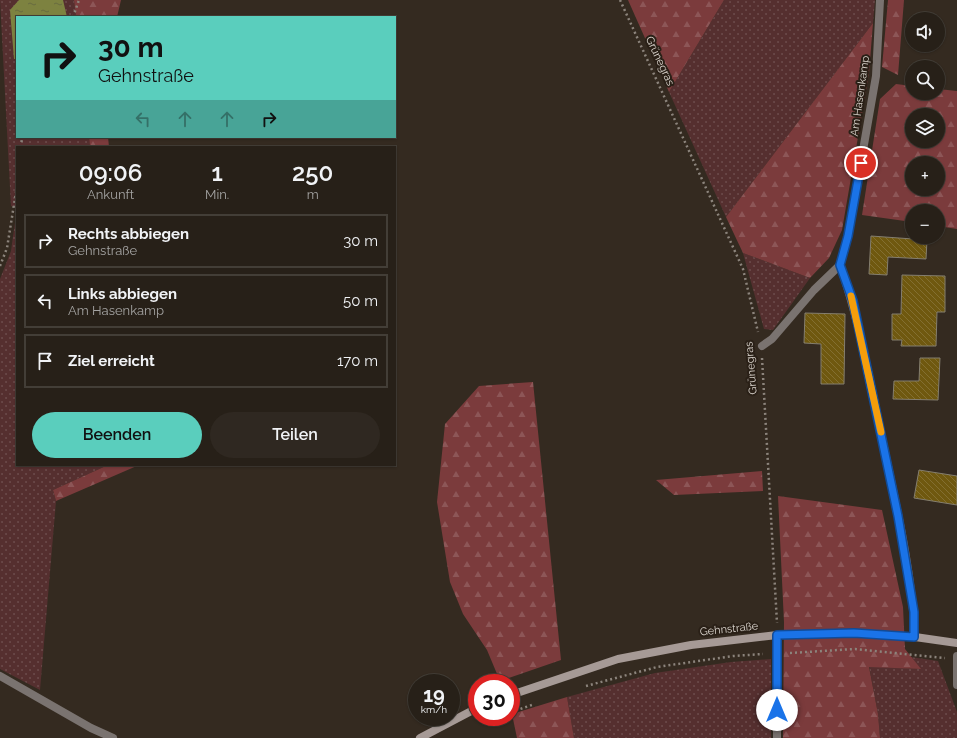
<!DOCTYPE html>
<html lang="de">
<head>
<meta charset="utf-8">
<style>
  :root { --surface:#272018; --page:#2f2821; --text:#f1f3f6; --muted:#a4a3a2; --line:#433e37; --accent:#5acebd }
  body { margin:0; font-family:Raleway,sans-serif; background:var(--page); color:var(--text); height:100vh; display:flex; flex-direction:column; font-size:15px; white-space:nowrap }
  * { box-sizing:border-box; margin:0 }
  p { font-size:13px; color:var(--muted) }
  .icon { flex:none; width:22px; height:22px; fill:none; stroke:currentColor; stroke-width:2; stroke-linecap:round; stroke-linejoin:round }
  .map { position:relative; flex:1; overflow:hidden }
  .panel { position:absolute; left:16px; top:146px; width:380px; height:320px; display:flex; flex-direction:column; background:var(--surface); border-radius:0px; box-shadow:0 1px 3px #0004,0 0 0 1px var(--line) }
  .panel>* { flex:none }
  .guide { position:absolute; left:16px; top:16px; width:380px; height:122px; border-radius:0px; box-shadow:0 1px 3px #0004,0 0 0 1px var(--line); background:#5acebd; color:#111; overflow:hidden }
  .tools { position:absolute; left:905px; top:12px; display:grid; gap:8px }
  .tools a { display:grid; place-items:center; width:40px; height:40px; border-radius:50%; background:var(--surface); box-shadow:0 1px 3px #0004,0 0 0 1px var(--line); font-size:20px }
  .speed { position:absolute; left:408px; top:674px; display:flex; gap:8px; font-size:20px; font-weight:700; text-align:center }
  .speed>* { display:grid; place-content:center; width:52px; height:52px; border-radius:50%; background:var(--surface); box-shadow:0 1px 3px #0004,0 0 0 1px var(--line); line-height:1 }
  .speed small { font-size:10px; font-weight:400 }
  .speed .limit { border:6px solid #d22; background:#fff; color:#111 }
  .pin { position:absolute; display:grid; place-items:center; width:34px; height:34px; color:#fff; margin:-17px; border:2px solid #fff; border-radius:50%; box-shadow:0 1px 4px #0007 }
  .me { position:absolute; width:44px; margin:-22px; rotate:0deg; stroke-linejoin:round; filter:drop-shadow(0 0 3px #0008) }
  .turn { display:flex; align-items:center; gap:14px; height:84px; padding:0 16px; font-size:18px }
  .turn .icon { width:52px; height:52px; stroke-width:2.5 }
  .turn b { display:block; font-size:28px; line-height:34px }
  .lanes { display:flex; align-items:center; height:38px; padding:0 16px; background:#0003; justify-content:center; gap:20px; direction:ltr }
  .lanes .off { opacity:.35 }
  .eta { display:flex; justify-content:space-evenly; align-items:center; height:68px; text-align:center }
  .eta b { font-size:24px; font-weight:600; line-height:28px }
  .button { display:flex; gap:8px; margin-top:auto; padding:8px 16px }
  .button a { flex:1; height:46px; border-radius:24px; background:var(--accent); color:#111; font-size:16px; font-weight:600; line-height:46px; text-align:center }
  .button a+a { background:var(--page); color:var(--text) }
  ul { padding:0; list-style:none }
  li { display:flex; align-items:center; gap:12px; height:54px; margin:0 8px 6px; padding:0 8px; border:2px solid var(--line); border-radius:0px }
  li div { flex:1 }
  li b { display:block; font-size:15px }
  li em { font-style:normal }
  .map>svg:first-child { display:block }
  .grass { fill:url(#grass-dots) }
  .forest { fill:url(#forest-firs); fill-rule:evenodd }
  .water { fill:url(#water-ripples) }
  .building { fill:url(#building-back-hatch); stroke:#847e6f }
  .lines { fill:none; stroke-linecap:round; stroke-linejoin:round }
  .path { stroke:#8c847c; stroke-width:2.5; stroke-dasharray:2 3; stroke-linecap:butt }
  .street { stroke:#7a7370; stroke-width:8 }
  .secondary { stroke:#a69a96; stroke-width:8 }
  .route-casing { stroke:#114b97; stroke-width:10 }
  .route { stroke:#1a73e8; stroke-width:7 }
  .slow { stroke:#f59e0b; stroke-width:7 }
  .labels { text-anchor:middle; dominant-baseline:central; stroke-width:4; stroke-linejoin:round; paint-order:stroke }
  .street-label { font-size:11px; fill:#dbd5ce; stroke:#2a2017 }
</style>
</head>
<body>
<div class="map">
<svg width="957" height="738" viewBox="0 0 957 738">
  <defs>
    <pattern id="grass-dots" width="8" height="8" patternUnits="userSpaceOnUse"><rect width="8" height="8" fill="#552f2f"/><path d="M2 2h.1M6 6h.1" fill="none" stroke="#6d4c4c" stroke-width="1.8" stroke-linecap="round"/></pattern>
    <pattern id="forest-firs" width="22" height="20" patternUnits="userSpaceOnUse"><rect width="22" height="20" fill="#7b3b3c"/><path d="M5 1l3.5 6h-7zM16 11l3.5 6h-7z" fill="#8d5657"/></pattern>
    <pattern id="water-ripples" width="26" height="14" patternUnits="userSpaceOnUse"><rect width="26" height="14" fill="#7d8240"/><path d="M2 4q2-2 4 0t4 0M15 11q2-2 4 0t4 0" fill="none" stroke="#686b3f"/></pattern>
    <pattern id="building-back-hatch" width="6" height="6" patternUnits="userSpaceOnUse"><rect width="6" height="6" fill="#6f580f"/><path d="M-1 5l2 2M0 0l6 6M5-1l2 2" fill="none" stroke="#836f31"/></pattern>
  </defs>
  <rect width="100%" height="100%" fill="#342a20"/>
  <!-- grass -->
  <path class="grass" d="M0,0H74L76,17H17V137H89L90,147H17V465H108L53,490L56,501L40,690L0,669V279L11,251L17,208L11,206Z
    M724,0H875L873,23L726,217L669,92Z
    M743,253L810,278L773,330L764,329Z
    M911,657L938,661L957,712V738H880L878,714L869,666L920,669Z
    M771,659V738H574L567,697L655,673L731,662Z"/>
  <!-- forest -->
  <path class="forest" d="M74,0H121L117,17H76Z
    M628,0H724L669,92Z
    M888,0H904L898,75L882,67Z
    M873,23L869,73L842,230L829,258L810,278L743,253L726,217Z
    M896,84L912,86V93H938V89L957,91V229L938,226V211H912V222L862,215L880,99ZM912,115H938V141H912ZM912,163H938V189H912Z
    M89,137H108L109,147H90Z
    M533,382L561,660L500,681L487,650L463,614L450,582L437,502L445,424L479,386Z
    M108,465H139L56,501L53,490Z
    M762,471L763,491L674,495L656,480Z
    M778,496L882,510L903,607L905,649L921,669L869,667L878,714L880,738H783L784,622Z
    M567,697L574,738H517L512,714Z"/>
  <!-- water -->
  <path class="water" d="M19,0H63L67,17H17V59H14L10,10Z"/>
  <!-- building -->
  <path class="building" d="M871,236L927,240L926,259L888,257L887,275L869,274Z
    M902,275L945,276V312H937L936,346H901L902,340H892V314H901Z
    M805,313L845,314L844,384H821V344L804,343Z
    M920,358H940L938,400L893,399L894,381H919Z
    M919,470L957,476V505L914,498Z"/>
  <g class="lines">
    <!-- path -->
    <path class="path" d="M620,0L743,269L758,332
      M73,17L79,0
      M21,147L22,137
      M0,266L7,248L17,186
      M762,358L777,623
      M790,653L855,649L945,658
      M586,686L657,667L733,656L763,654
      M511,712L532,705
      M482,723L496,717"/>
    <!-- street -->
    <path class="street" d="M840,265L848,236L876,76L880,0
      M762,346L772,339L814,290L840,265C859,320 869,377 881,433C895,500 912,569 915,637
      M957,656V685
      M0,676L91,728L113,738
      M777,738V635"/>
    <!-- secondary -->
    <path class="secondary" d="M511,695L618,659L691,645L777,635L854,633L915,637L957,643
      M420,738L477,708"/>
  </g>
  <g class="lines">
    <defs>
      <path id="route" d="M777,710V635L854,633L914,637V612L898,516L853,301L840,265L848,236L861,163"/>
    </defs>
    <!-- route casing -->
    <use href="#route" class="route-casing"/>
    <!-- route -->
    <use href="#route" class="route"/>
    <!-- slow -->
    <path class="slow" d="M851,296L881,432"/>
  </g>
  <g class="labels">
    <!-- street labels -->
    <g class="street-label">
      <text transform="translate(660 61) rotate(65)">Grünegras</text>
      <text transform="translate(860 96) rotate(-82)">Am Hasenkamp</text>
      <text transform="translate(751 368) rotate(-95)">Grünegras</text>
      <text transform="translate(729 629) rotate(-6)">Gehnstraße</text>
    </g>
  </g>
</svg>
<div class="tools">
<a><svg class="icon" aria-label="sound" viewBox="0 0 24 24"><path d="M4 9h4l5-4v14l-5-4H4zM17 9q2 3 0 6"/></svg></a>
<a><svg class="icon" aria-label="search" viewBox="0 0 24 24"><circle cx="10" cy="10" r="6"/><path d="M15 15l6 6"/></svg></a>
<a><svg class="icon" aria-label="layers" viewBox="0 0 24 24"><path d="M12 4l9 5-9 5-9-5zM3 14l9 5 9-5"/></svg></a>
<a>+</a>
<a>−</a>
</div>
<div class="speed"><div>19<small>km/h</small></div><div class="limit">30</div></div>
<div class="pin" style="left:861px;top:163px;background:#d93025"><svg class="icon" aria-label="arrive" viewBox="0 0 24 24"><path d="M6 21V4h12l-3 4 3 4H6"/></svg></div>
<svg class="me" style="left:777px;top:710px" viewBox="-20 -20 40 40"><circle r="19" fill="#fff"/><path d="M0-13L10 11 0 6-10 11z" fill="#1a73e8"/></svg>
<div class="guide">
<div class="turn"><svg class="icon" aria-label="right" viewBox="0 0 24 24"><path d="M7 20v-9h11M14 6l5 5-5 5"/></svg><div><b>30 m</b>Gehnstraße</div></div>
<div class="lanes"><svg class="icon off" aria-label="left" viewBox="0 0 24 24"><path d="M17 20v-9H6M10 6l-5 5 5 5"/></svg><svg class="icon off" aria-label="ahead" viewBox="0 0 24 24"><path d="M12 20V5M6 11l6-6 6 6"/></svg><svg class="icon off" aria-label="ahead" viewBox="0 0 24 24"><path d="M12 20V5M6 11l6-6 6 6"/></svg><svg class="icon" aria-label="right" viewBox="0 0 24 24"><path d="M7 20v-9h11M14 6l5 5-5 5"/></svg></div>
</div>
<section class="panel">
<div class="eta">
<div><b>09:06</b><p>Ankunft</p></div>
<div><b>1</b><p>Min.</p></div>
<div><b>250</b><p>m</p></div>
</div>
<ul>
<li><svg class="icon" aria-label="right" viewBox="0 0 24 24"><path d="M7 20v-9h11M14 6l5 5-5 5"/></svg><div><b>Rechts abbiegen</b><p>Gehnstraße</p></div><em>30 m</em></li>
<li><svg class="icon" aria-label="left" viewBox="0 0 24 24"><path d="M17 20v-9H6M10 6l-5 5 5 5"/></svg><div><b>Links abbiegen</b><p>Am Hasenkamp</p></div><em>50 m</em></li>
<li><svg class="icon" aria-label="arrive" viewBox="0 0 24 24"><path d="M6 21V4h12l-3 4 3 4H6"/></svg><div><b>Ziel erreicht</b></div><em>170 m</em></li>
</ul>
<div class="button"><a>Beenden</a><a>Teilen</a></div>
</section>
</div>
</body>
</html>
